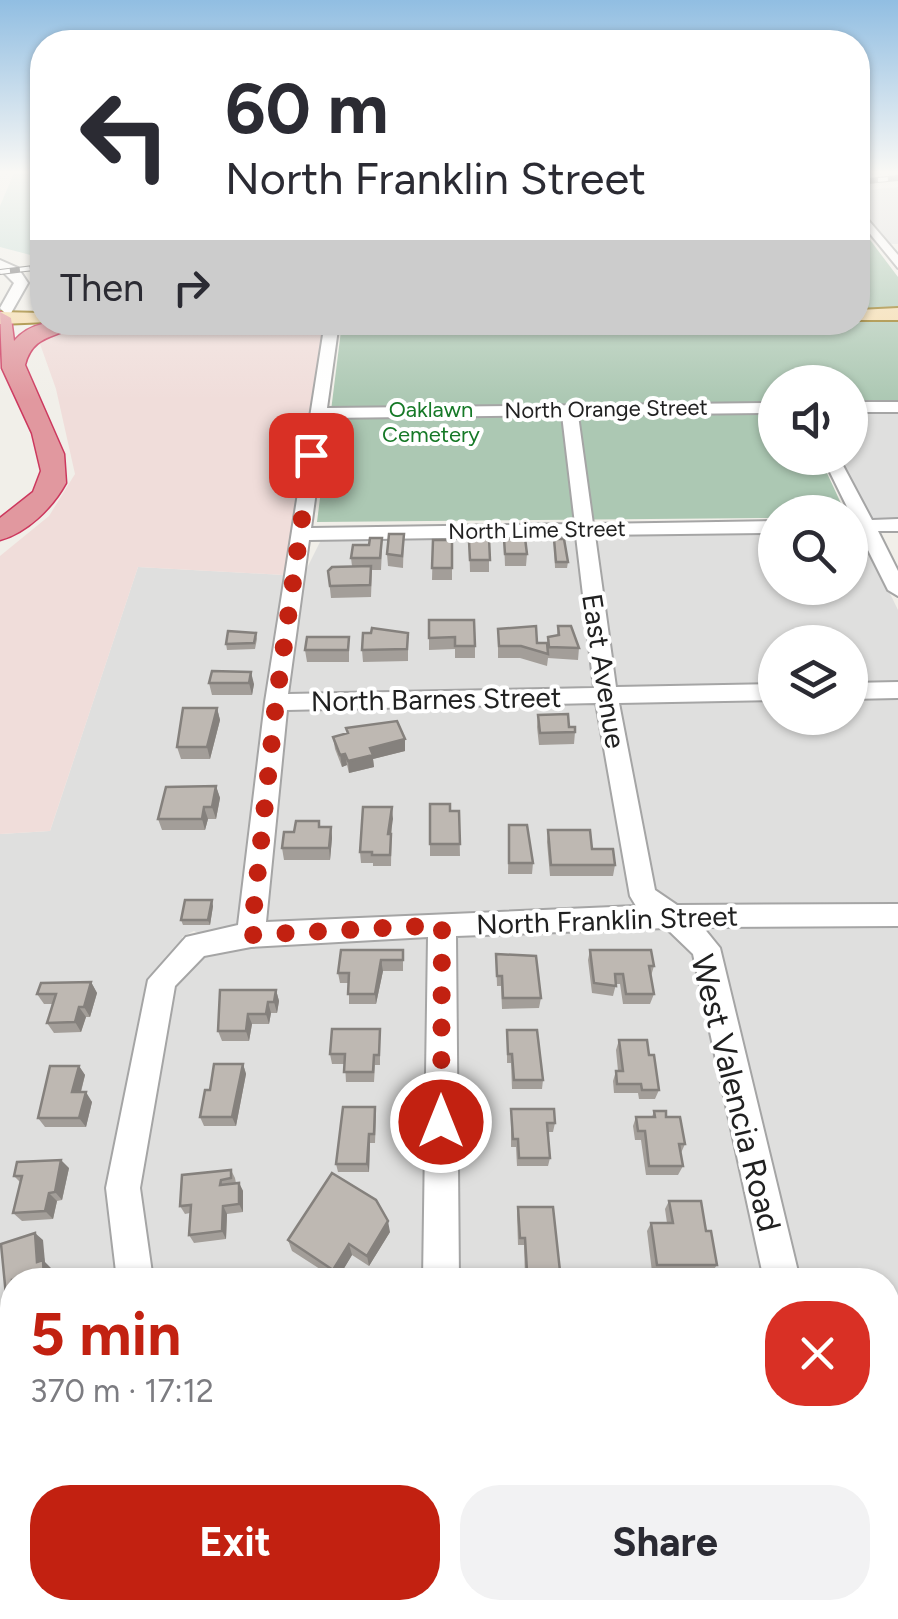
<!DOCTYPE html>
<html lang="en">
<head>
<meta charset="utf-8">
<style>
  :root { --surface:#fff; --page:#f2f2f3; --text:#2b2b33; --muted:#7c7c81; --accent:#c22111 }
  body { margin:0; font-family:Figtree,sans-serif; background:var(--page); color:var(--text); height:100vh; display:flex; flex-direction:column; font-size:38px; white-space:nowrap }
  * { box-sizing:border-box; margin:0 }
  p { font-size:32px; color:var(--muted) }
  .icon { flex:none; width:55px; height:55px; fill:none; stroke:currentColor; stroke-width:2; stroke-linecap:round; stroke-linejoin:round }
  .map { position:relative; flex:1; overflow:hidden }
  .drawer { position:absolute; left:0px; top:1268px; width:900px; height:352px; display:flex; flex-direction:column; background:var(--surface); border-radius:40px 40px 0 0; box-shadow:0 2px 8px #0004 }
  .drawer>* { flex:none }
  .hud { position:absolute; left:30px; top:30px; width:840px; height:305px; border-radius:40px; box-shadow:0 2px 8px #0004; background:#fff; color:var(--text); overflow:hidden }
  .buttons { position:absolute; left:758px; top:365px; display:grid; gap:20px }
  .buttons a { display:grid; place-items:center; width:110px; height:110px; border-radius:50%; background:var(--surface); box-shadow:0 2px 8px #0004; font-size:50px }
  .pin { position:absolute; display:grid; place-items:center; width:85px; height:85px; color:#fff; margin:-42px; border-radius:20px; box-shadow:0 5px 15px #0006 }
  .me { position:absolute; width:110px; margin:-55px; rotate:0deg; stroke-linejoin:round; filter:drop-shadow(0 0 8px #0008) }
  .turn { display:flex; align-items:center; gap:35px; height:210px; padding:0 30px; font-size:45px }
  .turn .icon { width:130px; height:130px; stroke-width:2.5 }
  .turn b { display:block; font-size:70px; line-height:85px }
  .then { display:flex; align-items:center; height:95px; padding:0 30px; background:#0003; gap:20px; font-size:38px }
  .round { display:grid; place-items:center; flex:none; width:105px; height:105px; border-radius:40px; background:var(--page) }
  .overview { display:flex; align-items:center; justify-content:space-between; height:170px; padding:0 30px }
  h1 { font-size:60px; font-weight:700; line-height:75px; color:var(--accent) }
  .button { display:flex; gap:20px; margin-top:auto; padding:20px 30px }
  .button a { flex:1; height:115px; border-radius:40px; background:var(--accent); color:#fff; font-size:40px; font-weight:700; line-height:115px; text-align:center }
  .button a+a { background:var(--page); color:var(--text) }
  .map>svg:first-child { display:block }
  .residential { fill:#dfdfde }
  .commercial { fill:#f0ddda }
  .wetland { fill:#c7ddd5 }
  .cemetery { fill:#acc8b3 }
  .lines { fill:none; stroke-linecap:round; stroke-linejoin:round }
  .minor-casing { stroke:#a5a5a5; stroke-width:4 }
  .major-casing { stroke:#92720d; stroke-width:4 }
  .highway-casing { stroke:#cd385e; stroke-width:3 }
  .minor { fill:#fff; fill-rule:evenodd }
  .major { fill:#f5dbaa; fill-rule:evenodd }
  .highway { fill:#e1989f; fill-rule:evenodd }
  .rail-casing { stroke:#6f6f6f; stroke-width:6 }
  .rail { stroke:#fff; stroke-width:4; stroke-dasharray:10; stroke-linecap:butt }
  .wall { fill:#a39e99 }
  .shaded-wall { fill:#85817d }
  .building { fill:#beb8b2; stroke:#85817d; stroke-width:2.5 }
  .route { stroke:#c22111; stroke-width:18; stroke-dasharray:0 32.4 }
  .labels { text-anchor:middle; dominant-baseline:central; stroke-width:8; stroke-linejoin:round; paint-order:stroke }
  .far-park-label { font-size:22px; fill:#167927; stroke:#fff }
  .far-street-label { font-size:22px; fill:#212121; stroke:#fff }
  .street-label { font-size:28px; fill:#212121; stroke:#fff }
  .near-street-label { font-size:32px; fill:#212121; stroke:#fff }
</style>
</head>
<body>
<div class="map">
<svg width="898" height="1619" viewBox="0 0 898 1619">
  <rect width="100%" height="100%" fill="#f1efe9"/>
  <!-- residential -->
  <path class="residential" d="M898,187V244H888L858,205V191Z
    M850,411H898V521H872L839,458H850Z
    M859,530L898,610V683L850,684V642H775V685L616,688L593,534L775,532V588H850V531Z
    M574,534L594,689L288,695L303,576L322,538Z
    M138,567L284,575L238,927L200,934L194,931L182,937V943L148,980L117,1280H12V1608H163L165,1619H0V834L50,831Z
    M898,697V905L677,906L656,892L619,702L775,699V718H850V698Z
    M597,702L630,897L641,907L266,924L287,708Z
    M898,925V1619H878L876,1608H888V1280H799L720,948L698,926Z
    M667,926L693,951L764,1280H458L455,934Z
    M428,936L423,1280H153L140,1185L176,983L203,954L251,946Z
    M207,1608H834L836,1619H210Z"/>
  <!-- commercial -->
  <path class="commercial" d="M98,323H325L284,575L138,567L50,831L0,834V556L49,516L75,474L56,389L39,341Z"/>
  <!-- wetland -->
  <path class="wetland" d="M14,173H42V258L0,247V206Z"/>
  <!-- cemetery -->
  <path class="cemetery" d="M858,224L898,277V403H850V382H775V458H820L845,512H775V518L317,522L342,323L858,322Z"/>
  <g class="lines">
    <defs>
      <path id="minor" d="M858,208L898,255V268L858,219Z
        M0,260L18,268L28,283L11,313L6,314L0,308L14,283L0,269Z
        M325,322H339L327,408L775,403V413L578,415L593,524L775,521V533L595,535L616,687L775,684V700L619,703L655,890L677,905L898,904V926L703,927L720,948L800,1280H764L693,954L666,928L456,936L459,1280H423L428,937L251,947L204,956L175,986L140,1188L153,1280H117L106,1188L148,980L186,937L238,925L265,702ZM562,415L575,524L311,528L326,418ZM576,536L594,688L288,694L309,540ZM596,703L630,896L636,906L266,922L287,710Z
        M850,402H898V412H850Z
        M823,458H839L872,520L898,519V531H878L898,571V596L888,590L859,532L850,530L854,521Z
        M898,682V698L850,699V683Z
        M164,1608H206L208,1619H166Z
        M834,1608H876L878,1619H836Z"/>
      <path id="major" d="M898,308V320H858V310Z
        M0,312L42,313V322H49L0,324Z"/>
      <path id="highway" d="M0,312L11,318L14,341C32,320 55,322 80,322C60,339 33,332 25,365L64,454L66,483C53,507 27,533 0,540V518L33,492L41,471L32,433L2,368Z"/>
    </defs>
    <!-- minor casing -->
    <use href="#minor" class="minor-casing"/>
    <!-- major casing -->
    <use href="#major" class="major-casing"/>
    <!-- highway casing -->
    <use href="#highway" class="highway-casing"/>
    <!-- minor -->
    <use href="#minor" class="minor"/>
    <!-- major -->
    <use href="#major" class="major"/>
    <!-- highway -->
    <use href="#highway" class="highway"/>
    <defs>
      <path id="rail" d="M858,182L898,178
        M0,272L42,267"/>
    </defs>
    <!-- rail casing -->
    <use href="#rail" class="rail-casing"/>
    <!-- rail -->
    <use href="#rail" class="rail"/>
  </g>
  <!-- wall -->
  <path class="wall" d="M404,534L403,568L388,566L387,554Z
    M489,538V572H470L469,541Z
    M504,539L527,554L526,566H505Z
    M554,539L568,562L567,568H555Z
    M433,540H452V580H432Z
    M382,550L381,570H372L371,597L331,598L328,571L352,566L351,558Z
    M429,620L475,646V658H455V649L429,650Z
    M558,626L579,648L578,660L548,658L547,666L520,658H498V629L537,643L548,644V637L557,636Z
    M256,633L257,639L255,649L227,650L226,644Z
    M349,637V662H307L305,650Z
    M408,645V661L363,662L362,650Z
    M212,671L254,684L252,695H212L209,683Z
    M217,708L220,720L210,759H181L177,747Z
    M538,715L569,727L575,732L574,744L539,745L537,727Z
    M346,728L405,739V751L373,759L374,767L349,773L347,765L342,767L335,749L333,737L347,733Z
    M216,786L220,798L216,819H208L205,830H162L158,819Z
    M430,804L450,811H459L460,856H430Z
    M392,807L391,866H373V863H361L360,852Z
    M319,821L320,827H331L332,838L330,860H284L282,848L294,832Z
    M509,825L533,863L532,874H508Z
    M548,830L592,849L615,865L613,876H550L547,842Z
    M213,906L210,925H183L181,920Z
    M403,950V971H383L376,1004H349V983H340L338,973Z
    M590,950L654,966L651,976L654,994L650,1004H623L620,984H616L613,996L592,993L588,960Z
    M496,954L541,998L539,1008L502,1009L501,986H497Z
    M91,982L97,993L90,1017H86L81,1032L54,1033L47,1023L52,1004H44L37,994Z
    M276,990L279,1001L277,1013H271L269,1024H252L249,1041H222L218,1031Z
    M380,1029V1065H375L374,1082H346L345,1064H332L330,1054Z
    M507,1030L543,1080L542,1089H512L511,1063H507Z
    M619,1040L649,1055L659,1090L655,1099H639L638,1093H614L613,1081L616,1071H618L616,1050Z
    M243,1064L246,1074L236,1126H204L200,1117L210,1090Z
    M79,1066L85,1075L81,1092L92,1102L86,1127H45L38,1118Z
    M375,1107L376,1117L375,1143H370L369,1172H338L336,1164Z
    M511,1109L555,1123L553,1132H548L550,1158L548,1166H517L516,1147H511Z
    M654,1111L666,1117L685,1144L681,1153L683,1166L678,1175H646L641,1140H635L633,1126L636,1117H652Z
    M69,1168L62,1200L57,1201L53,1219L22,1221L13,1213L20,1182L14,1176Z
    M231,1170L235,1178L236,1183H239L243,1191V1212L227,1214L226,1239L194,1243L189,1235L190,1213L185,1214L180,1206Z
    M669,1201L706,1231L717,1265L712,1272H652L647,1231L651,1223H667L665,1209Z
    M518,1207L560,1271L558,1278H525L524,1245H518L517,1215Z
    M390,1232L369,1266L352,1255L337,1280L292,1251L288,1240Z
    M720,1608H767L769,1619H722Z"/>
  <!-- shaded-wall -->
  <path class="shaded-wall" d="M251,672L254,684L252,695L249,683Z
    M217,708L220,720L210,759L207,747Z
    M405,739V751L373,759L374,767L349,773L348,761L370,748Z
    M345,754L347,765L342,767L340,755Z
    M216,786L220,798L216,819L212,807Z
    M204,807L208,819L205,830L202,819Z
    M392,807L393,819L389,846L388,834Z
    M331,827L332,838L330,860L329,848Z
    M212,900L213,906L210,925L208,920Z
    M381,960L383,971L376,1004L375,994Z
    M91,982L97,993L90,1017L84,1007Z
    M276,990L279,1001L277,1013L274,1002Z
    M268,1002L271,1013L269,1024L266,1014Z
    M79,1007L86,1017L81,1032L75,1022Z
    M248,1014L252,1024L249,1041L246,1031Z
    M243,1064L246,1074L236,1126L232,1117Z
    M79,1066L85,1075L78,1102L72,1092Z
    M86,1092L92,1102L86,1127L79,1118Z
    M369,1134L370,1143L369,1172L367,1164Z
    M61,1160L69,1168L62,1200L55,1192Z
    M239,1183L243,1191V1212L239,1204Z
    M49,1193L57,1201L53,1219L45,1211Z
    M223,1206L227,1214L226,1239L222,1231Z
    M388,1221L390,1232L369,1266L367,1256Z
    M35,1233L43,1240L45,1262L51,1268L52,1280H44L37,1262Z
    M349,1244L352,1255L337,1280L333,1270Z"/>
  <!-- building -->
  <path class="building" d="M389,534H404L402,556L387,554Z
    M370,538H382L380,558H351L353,545H369Z
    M489,538L490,560H470L469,541Z
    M525,538L527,554H505L504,539Z
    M554,539H564L568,562H556Z
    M433,540H452V568H432Z
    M371,566L370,585L330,586L328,571L332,567Z
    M429,620H474L475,646H455V637L429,638Z
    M536,626L537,643H547L548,654L521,646H499L498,629Z
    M558,626H571L579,648L549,647L548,637L559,635Z
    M372,628L408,633L407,649L362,650L363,633H371Z
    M228,631L256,633L254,643L226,644Z
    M307,637H349L348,650H305Z
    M212,671L251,672L249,683H209Z
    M183,708H217L207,747H177Z
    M568,714L569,727H575V732L540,733L538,715Z
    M397,721L405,739L370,748L373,755L348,761L345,754L340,755L333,737L348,733L346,728Z
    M216,786L212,807H204L202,819H158L166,787Z
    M430,804H450V811H459L460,844H430Z
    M363,807H392L388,834H391L390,855H372V852H360Z
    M296,821H319V827H331L329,848H282L284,832H294Z
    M509,825H527L533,863H509Z
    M548,830H590L592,849H613L615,865H551Z
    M185,900H212L208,920H181Z
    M341,950H403V960H381L375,994H348L349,973H338Z
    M590,950H651L654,966H649L654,994H626L623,974H615L616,986L594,983Z
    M496,954L536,956L541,998H503L502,976H497Z
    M91,982L84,1007H79L75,1022L47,1023L56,994H37L41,983Z
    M220,990H276L274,1002H268L266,1014H248L246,1031H218Z
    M332,1029H380L379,1055H374L373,1072H344L345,1054H330Z
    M507,1030H537L543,1080H514L512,1054H508Z
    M619,1040H647L649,1055H654L659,1090H642L641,1084H617L616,1071H623Z
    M214,1064H243L232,1117H200L205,1090H210Z
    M50,1066H79L72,1092H86L79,1118H38Z
    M343,1107H375L374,1134H369L367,1164H336Z
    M511,1109H554L555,1123H547L550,1158H519L518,1139H513Z
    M654,1111H666V1117H680L685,1144H679L683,1166H649L645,1131H638L636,1117H655Z
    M61,1160L55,1192L49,1193L45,1211L13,1213L22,1176H14L17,1162Z
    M231,1170V1178L221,1180L220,1185L239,1183V1204L223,1206L222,1231L189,1235L191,1205L180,1206L182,1175Z
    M332,1173L376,1200L388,1221L367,1256L349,1244L333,1270L288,1240Z
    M669,1201H701L706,1231H711L717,1265H657L651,1223H673Z
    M518,1207H553L560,1271H527L525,1238H520Z
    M35,1233L37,1262L43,1260L44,1280H12V1304L7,1306L1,1244Z
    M262,1272L264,1280H243Z
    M727,1608H767L769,1619H729Z"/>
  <!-- sky -->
  <linearGradient id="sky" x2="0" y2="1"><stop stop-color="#91bee2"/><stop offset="0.43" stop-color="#f9f8f5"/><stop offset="1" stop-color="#f9f8f5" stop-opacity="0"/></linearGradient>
  <rect width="898" height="400" fill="url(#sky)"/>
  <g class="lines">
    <!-- route -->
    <path class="route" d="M311,455L276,702L251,935L442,925L441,1122"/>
  </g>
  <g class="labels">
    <!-- far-park labels -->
    <g class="far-park-label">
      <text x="431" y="409">Oaklawn<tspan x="431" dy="25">Cemetery</tspan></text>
    </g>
    <!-- far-street labels -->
    <g class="far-street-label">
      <text transform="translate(606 409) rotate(-1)">North Orange Street</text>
      <text transform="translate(537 530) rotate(-1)">North Lime Street</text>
    </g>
    <!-- street labels -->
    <g class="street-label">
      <text transform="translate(604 671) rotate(81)">East Avenue</text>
      <text transform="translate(436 699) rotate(-1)">North Barnes Street</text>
      <text transform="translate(607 920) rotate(-2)">North Franklin Street</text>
    </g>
    <!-- near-street labels -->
    <g class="near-street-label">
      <text transform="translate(736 1093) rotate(76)">West Valencia Road</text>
    </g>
  </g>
</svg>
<div class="buttons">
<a><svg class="icon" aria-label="sound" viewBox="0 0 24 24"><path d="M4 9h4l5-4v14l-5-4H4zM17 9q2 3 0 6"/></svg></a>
<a><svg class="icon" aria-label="search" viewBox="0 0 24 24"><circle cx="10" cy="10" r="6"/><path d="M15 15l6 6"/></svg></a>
<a><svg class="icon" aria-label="layers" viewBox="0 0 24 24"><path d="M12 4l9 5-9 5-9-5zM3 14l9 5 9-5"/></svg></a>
</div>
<div class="pin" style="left:311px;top:455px;background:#d93025"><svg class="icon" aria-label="arrive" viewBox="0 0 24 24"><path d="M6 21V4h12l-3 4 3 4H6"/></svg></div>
<svg class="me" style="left:441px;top:1122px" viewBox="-20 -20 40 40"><circle r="17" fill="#c22111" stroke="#fff" stroke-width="3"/><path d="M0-11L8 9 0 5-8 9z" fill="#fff"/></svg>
<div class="hud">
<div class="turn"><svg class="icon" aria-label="left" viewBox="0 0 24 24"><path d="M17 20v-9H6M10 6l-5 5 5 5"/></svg><div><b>60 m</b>North Franklin Street</div></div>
<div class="then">Then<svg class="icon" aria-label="right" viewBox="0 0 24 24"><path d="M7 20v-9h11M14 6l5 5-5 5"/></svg></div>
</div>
<section class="drawer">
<div class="overview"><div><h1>5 min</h1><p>370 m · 17:12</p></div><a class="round" style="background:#d93025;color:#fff"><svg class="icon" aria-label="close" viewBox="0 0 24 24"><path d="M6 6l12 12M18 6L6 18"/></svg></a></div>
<div class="button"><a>Exit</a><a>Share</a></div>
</section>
</div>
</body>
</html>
